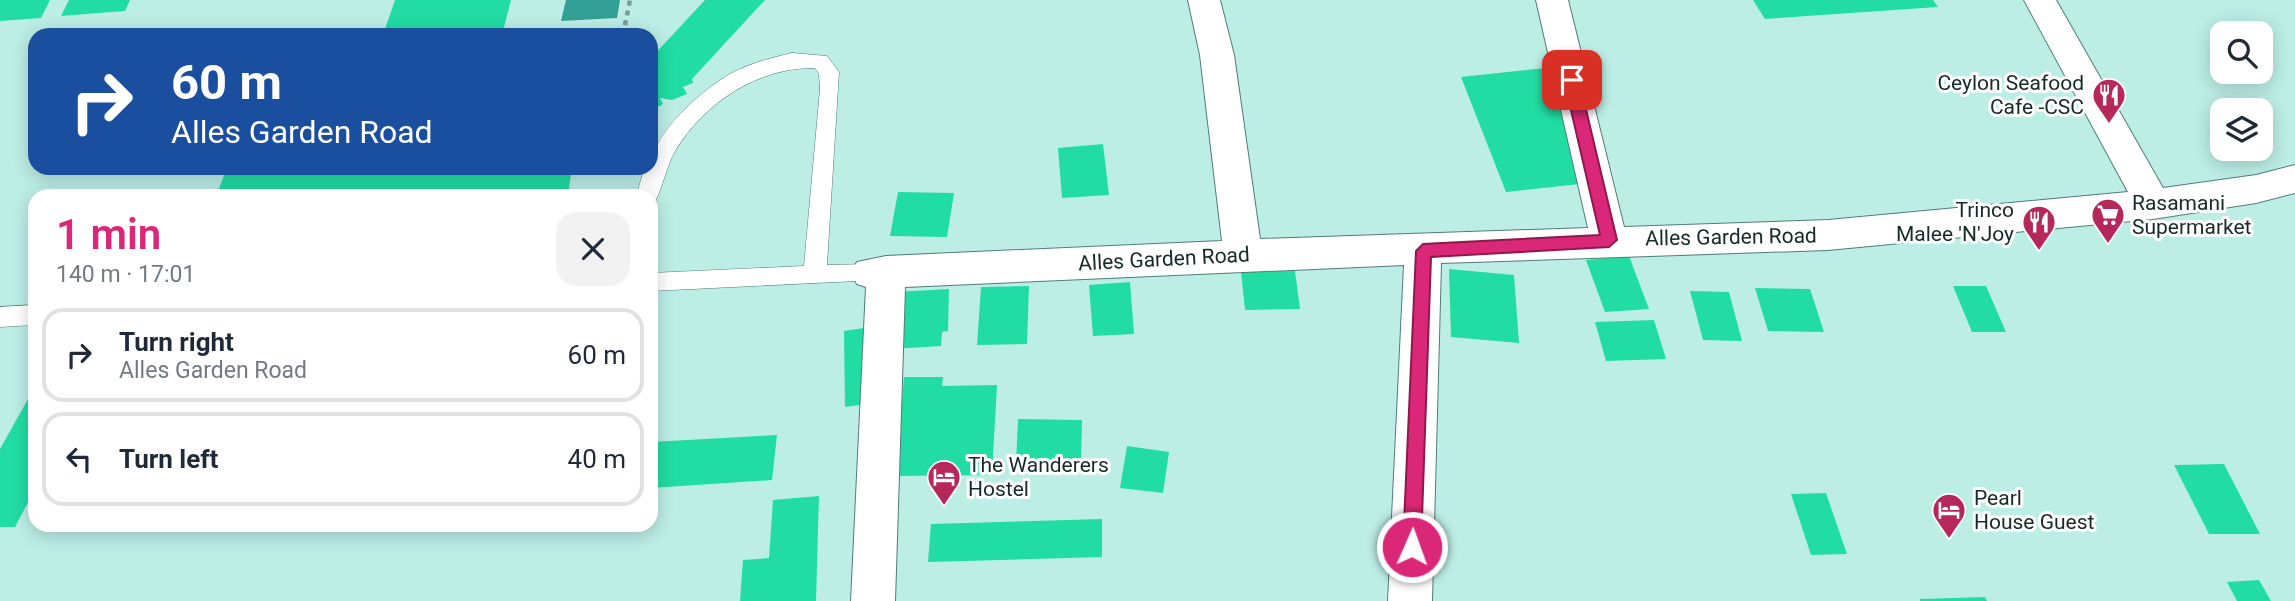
<!DOCTYPE html>
<html lang="en">
<head>
<meta charset="utf-8">
<style>
  :root { --surface:#fff; --page:#f2f2f3; --text:#1f2937; --muted:#747a83; --line:#e0e1e3; --accent:#db2777 }
  body { margin:0; font-family:Roboto,sans-serif; background:var(--page); color:var(--text); height:100vh; display:flex; flex-direction:column; font-size:26px; white-space:nowrap }
  * { box-sizing:border-box; margin:0 }
  p { font-size:23px; color:var(--muted) }
  .icon { flex:none; width:38px; height:38px; fill:none; stroke:currentColor; stroke-width:2; stroke-linecap:round; stroke-linejoin:round }
  .map { position:relative; flex:1; overflow:hidden }
  .side { position:absolute; left:28px; top:189px; width:630px; height:343px; display:flex; flex-direction:column; background:var(--surface); border-radius:21px; box-shadow:0 4px 18px #0003 }
  .side>* { flex:none }
  .top-card { position:absolute; left:28px; top:28px; width:630px; height:147px; border-radius:21px; box-shadow:0 4px 18px #0003; background:#1a4fa0; color:#fff; overflow:hidden }
  .controls { position:absolute; left:2210px; top:21px; display:grid; gap:14px }
  .controls a { display:grid; place-items:center; width:63px; height:63px; border-radius:14px; background:var(--surface); box-shadow:0 4px 18px #0003; font-size:35px }
  .pin { position:absolute; display:grid; place-items:center; width:60px; height:60px; color:#fff; margin:-30px; border-radius:14px; box-shadow:0 4px 10px #0006 }
  .me { position:absolute; width:77px; margin:-38px; rotate:2deg; stroke-linejoin:round; filter:drop-shadow(0 0 5px #0008) }
  .turn { display:flex; align-items:center; gap:24px; height:147px; padding:0 28px; font-size:32px }
  .turn .icon { width:91px; height:91px; stroke-width:2.5 }
  .turn b { display:block; font-size:49px; line-height:60px }
  .round { display:grid; place-items:center; flex:none; width:74px; height:74px; border-radius:21px; background:var(--page) }
  .head { display:flex; align-items:center; justify-content:space-between; height:119px; padding:0 28px }
  h1 { font-size:42px; font-weight:600; line-height:52px; color:var(--accent) }
  ul { padding:0; list-style:none }
  li { display:flex; align-items:center; gap:21px; height:94px; margin:0 14px 10px; padding:0 14px; border:4px solid var(--line); border-radius:21px }
  li div { flex:1 }
  li b { display:block; font-size:26px }
  li em { font-style:normal }
  .map>svg:first-child { display:block }
  .water { fill:#34a095 }
  .building { fill:#21dda3 }
  .lines { fill:none; stroke-linecap:round; stroke-linejoin:round }
  .service-casing { stroke:#4f7d77; stroke-width:1 }
  .minor-casing { stroke:#4f7d77; stroke-width:2 }
  .path { stroke:#779c97; stroke-width:4.5; stroke-dasharray:5 5; stroke-linecap:butt }
  .service { fill:#fff; fill-rule:evenodd }
  .minor { fill:#fff; fill-rule:evenodd }
  .route { fill:#db2777; stroke:#8e194d; stroke-width:2 }
  .labels { text-anchor:middle; dominant-baseline:central; stroke-width:6; stroke-linejoin:round; paint-order:stroke }
  .poi-label { font-size:21px; fill:#162a27; stroke:#fff; text-anchor:start }
  .street-label { font-size:21px; fill:#162a27; stroke:#fff }
</style>
</head>
<body>
<div class="map">
<svg width="2295" height="601" viewBox="0 0 2295 601">
  <rect width="100%" height="100%" fill="#bceee6"/>
  <!-- water -->
  <path class="water" d="M566,0H620L617,18L561,21Z"/>
  <!-- building -->
  <path class="building" d="M0,0H50L41,18L0,21Z
    M69,0H130L125,11L61,16Z
    M395,0H511L502,35H383Z
    M705,0H765L692,79L693,83L683,87L687,94L672,100L660,98L663,104L651,111V58Z
    M1753,0H1933L1938,7L1765,19Z
    M1546,68L1589,183L1506,192L1461,77Z
    M1103,144L1109,195L1062,198L1058,148Z
    M227,168H627V170L571,174L568,196H216Z
    M898,192L954,193L947,237L890,236Z
    M1629,256L1649,309L1605,312L1586,260Z
    M1449,269L1514,275L1519,343L1451,337Z
    M1295,271L1300,309L1245,310L1241,272Z
    M1130,282L1134,334L1093,336L1089,285Z
    M1029,286L1027,344L977,345L981,287Z
    M1953,286H1986L2006,332H1972Z
    M1755,288L1810,289L1824,332L1768,331Z
    M949,289L948,331L942,332L941,346L892,349L895,292Z
    M1690,291L1729,292L1742,341L1703,340Z
    M1654,320L1666,359L1606,361L1595,322Z
    M870,327L873,403L845,407L844,331Z
    M904,377H943L942,386L997,385L992,475L895,476Z
    M28,399H35V489L15,527H0V449Z
    M1018,419L1082,420L1081,465H1016Z
    M777,435L772,480L651,488V442Z
    M1127,446L1169,452L1163,493L1120,488Z
    M2224,464L2260,534H2209L2174,465Z
    M1826,493L1847,554L1811,555L1791,494Z
    M819,496L816,601H740L743,560L769,558L773,500Z
    M1102,519V557L928,562L931,524Z
    M2259,580L2271,601H2237L2227,582Z
    M1985,597L1987,601H1920V599Z"/>
  <g class="lines">
    <defs>
      <path id="service" d="M792,53L827,56L839,72L827,265L870,264L878,266L881,273L878,280L651,291V273L804,266L820,89L819,74L815,68C758,67 704,103 675,151C666,168 663,186 655,202L651,203V196H636L644,170L651,168C651,134 702,90 730,74C750,63 771,58 792,53Z
        M35,305V325L0,327V307Z"/>
      <path id="minor" d="M1188,0H1220L1234,55L1260,239L1588,228L1536,0H1568L1624,227L1828,220L2128,192L2024,0H2056L2163,188L2256,175L2295,165V193L2256,203L2153,219L1828,250L1441,263L1432,601H1388L1404,265L905,287L895,601H851L866,287L857,284L851,273L857,262L886,256L1222,241L1200,55Z"/>
    </defs>
    <!-- service casing -->
    <use href="#service" class="service-casing"/>
    <!-- minor casing -->
    <use href="#minor" class="minor-casing"/>
    <!-- path -->
    <path class="path" d="M623,35L630,0"/>
    <!-- service -->
    <use href="#service" class="service"/>
    <!-- minor -->
    <use href="#minor" class="minor"/>
  </g>
  <!-- route -->
  <path class="route" d="M1572,75L1579,80L1617,240L1609,247L1431,257L1421,547L1419,553L1412,556L1406,553L1403,547L1416,251L1423,244L1600,235L1564,80Z"/>
  <!-- icons -->
  <defs>
    <symbol id="restaurant-pin" viewBox="-11 -11 22 30"><path d="M0 17L-7.5 6A9.5 9.5 0 1 1 7.5 6Z" fill="#b6275a" stroke="#fff"/><path d="M-5-6h1v4h1v-4h1v4h1v-4h1v5L-1.5 .5V6h-2V.5L-5-1ZM5-6V6H3V1.5H1.5Q1.5-4 5-6Z" fill="#fff"/></symbol>
    <symbol id="supermarket-pin" viewBox="-11 -11 22 30"><path d="M0 17L-7.5 6A9.5 9.5 0 1 1 7.5 6Z" fill="#b6275a" stroke="#fff"/><path d="M-6-5.5h2.5l.6 2H6L4.5 2H-2.5L-4.4-4H-6ZM-1.5 3.2a1.3 1.3 0 1 0 .1 0ZM3 3.2a1.3 1.3 0 1 0 .1 0Z" fill="#fff"/></symbol>
    <symbol id="hotel-pin" viewBox="-11 -11 22 30"><path d="M0 17L-7.5 6A9.5 9.5 0 1 1 7.5 6Z" fill="#b6275a" stroke="#fff"/><path d="M-6-4.5h1.5V1H6V5H4.5V3h-9V5H-6ZM-4 0a1.8 1.8 0 1 1 3.6 0ZM.5 0V-2.5h3Q6-2.5 6 0Z" fill="#fff"/></symbol>
  </defs>
  <g fill-rule="evenodd">
    <use href="#restaurant-pin" x="2090" y="76" width="38" height="52"/>
    <use href="#supermarket-pin" x="2089" y="196" width="38" height="52"/>
    <use href="#restaurant-pin" x="2020" y="203" width="38" height="52"/>
    <use href="#hotel-pin" x="925" y="458" width="38" height="52"/>
    <use href="#hotel-pin" x="1930" y="491" width="38" height="52"/>
  </g>
  <g class="labels">
    <!-- poi labels -->
    <g class="poi-label">
      <text x="2084" y="83" text-anchor="end">Ceylon Seafood<tspan x="2084" dy="24">Cafe -CSC</tspan></text>
      <text x="2132" y="203">Rasamani<tspan x="2132" dy="24">Supermarket</tspan></text>
      <text x="2014" y="210" text-anchor="end">Trinco<tspan x="2014" dy="24">Malee 'N'Joy</tspan></text>
      <text x="968" y="465">The Wanderers<tspan x="968" dy="24">Hostel</tspan></text>
      <text x="1974" y="498">Pearl<tspan x="1974" dy="24">House Guest</tspan></text>
    </g>
    <!-- street labels -->
    <g class="street-label">
      <text transform="translate(1731 237) rotate(-1)">Alles Garden Road</text>
      <text transform="translate(1164 259) rotate(-3)">Alles Garden Road</text>
    </g>
  </g>
</svg>
<div class="controls">
<a><svg class="icon" aria-label="search" viewBox="0 0 24 24"><circle cx="10" cy="10" r="6"/><path d="M15 15l6 6"/></svg></a>
<a><svg class="icon" aria-label="layers" viewBox="0 0 24 24"><path d="M12 4l9 5-9 5-9-5zM3 14l9 5 9-5"/></svg></a>
</div>
<div class="pin" style="left:1572px;top:80px;background:#d93025"><svg class="icon" aria-label="arrive" viewBox="0 0 24 24"><path d="M6 21V4h12l-3 4 3 4H6"/></svg></div>
<svg class="me" style="left:1412px;top:547px" viewBox="-20 -20 40 40"><circle r="17" fill="#db2777" stroke="#fff" stroke-width="3"/><path d="M0-11L8 9 0 5-8 9z" fill="#fff"/></svg>
<div class="top-card">
<div class="turn"><svg class="icon" aria-label="right" viewBox="0 0 24 24"><path d="M7 20v-9h11M14 6l5 5-5 5"/></svg><div><b>60 m</b>Alles Garden Road</div></div>
</div>
<section class="side">
<div class="head"><div><h1>1 min</h1><p>140 m · 17:01</p></div><a class="round"><svg class="icon" aria-label="close" viewBox="0 0 24 24"><path d="M6 6l12 12M18 6L6 18"/></svg></a></div>
<ul>
<li><svg class="icon" aria-label="right" viewBox="0 0 24 24"><path d="M7 20v-9h11M14 6l5 5-5 5"/></svg><div><b>Turn right</b><p>Alles Garden Road</p></div><em>60 m</em></li>
<li><svg class="icon" aria-label="left" viewBox="0 0 24 24"><path d="M17 20v-9H6M10 6l-5 5 5 5"/></svg><div><b>Turn left</b></div><em>40 m</em></li>
</ul>
</section>
</div>
</body>
</html>
